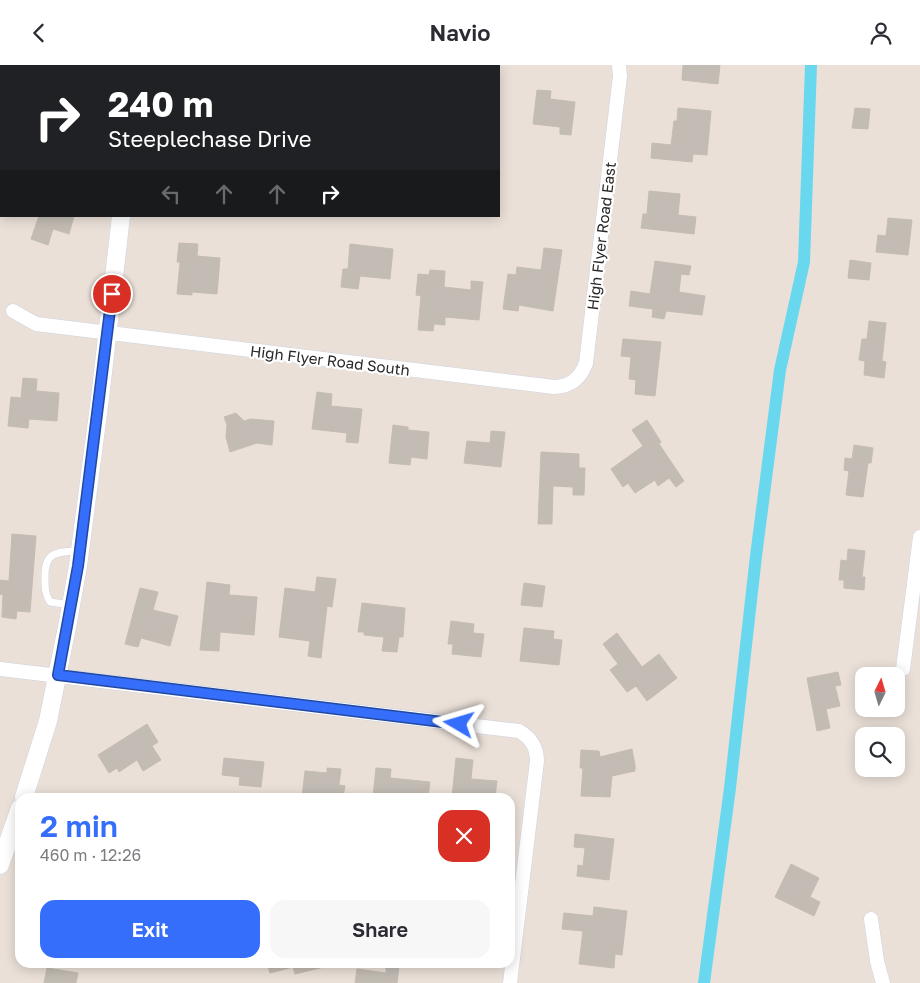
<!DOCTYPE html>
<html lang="en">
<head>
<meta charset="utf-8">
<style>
  :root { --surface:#fff; --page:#f7f7f7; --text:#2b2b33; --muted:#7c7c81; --accent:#356efa }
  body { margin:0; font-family:"Golos Text",sans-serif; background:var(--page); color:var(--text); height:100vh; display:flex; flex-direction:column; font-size:19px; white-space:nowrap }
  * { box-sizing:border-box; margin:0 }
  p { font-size:16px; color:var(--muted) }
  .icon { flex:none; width:28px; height:28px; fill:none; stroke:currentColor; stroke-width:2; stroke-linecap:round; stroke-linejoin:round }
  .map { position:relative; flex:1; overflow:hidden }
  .drawer { position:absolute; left:15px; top:728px; width:500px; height:175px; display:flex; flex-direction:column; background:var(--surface); border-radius:15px; box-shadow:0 2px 12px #0003 }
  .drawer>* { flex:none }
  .guide { position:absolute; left:0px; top:0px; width:500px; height:152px; box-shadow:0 2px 12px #0003; background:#202124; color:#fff; overflow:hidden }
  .needle { width:32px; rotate:5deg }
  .buttons { position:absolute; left:855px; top:602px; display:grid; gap:10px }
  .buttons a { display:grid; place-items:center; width:50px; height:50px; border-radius:10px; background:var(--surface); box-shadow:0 2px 12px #0003; font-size:25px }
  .pin { position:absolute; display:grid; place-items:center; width:42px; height:42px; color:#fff; margin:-21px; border:2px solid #fff; border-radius:50%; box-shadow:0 1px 5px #0007 }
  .me { position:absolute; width:55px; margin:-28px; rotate:277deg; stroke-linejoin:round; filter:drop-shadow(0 0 4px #0008) }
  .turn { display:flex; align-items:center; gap:18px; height:105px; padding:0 25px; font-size:22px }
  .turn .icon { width:65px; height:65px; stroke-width:2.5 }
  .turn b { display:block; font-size:35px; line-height:42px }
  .lanes { display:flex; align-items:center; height:48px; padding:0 25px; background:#0003; justify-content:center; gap:25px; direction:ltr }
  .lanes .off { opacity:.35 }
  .round { display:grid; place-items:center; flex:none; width:52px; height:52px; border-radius:15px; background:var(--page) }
  .overview { display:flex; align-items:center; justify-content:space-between; height:85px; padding:0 25px }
  h1 { font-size:30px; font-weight:600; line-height:38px; color:var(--accent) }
  .action { display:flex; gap:10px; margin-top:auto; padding:10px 25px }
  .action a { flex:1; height:58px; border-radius:15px; background:var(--accent); color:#fff; font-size:20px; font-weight:600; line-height:58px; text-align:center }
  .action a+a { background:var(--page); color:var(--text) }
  header { display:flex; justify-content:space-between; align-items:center; height:65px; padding:0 25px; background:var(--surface); font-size:22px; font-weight:600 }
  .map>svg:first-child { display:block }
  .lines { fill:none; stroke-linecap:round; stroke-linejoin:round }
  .canal { stroke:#69d8ee; stroke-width:12 }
  .building { fill:#c2bcb4; stroke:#c5bcb2 }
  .service-casing { stroke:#cdd3e1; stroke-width:8 }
  .minor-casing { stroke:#cdd3e1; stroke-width:15 }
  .tertiary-casing { stroke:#cdd3e1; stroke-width:19 }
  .service { stroke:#fff; stroke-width:7 }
  .minor { stroke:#fff; stroke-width:14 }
  .tertiary { stroke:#fff; stroke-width:18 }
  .route-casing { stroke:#2248a2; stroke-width:12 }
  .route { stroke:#356efa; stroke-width:9 }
  .labels { text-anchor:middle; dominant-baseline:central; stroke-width:4.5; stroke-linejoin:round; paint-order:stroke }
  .street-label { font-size:15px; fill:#272727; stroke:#fff }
</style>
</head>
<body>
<header><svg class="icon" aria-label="back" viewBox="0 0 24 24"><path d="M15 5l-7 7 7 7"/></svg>Navio<svg class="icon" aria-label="person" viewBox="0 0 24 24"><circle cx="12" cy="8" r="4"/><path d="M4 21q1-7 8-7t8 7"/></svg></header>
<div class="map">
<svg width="920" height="918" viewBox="0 0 920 918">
  <rect width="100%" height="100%" fill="#eae0d8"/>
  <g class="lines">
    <!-- canal -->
    <path class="canal" d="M704,918L730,723L756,491L780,305L804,197L811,0"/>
  </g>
  <!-- building -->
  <path class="building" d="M683,0H720L718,19L682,15Z
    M537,25L551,26L550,34L575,37L571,70L560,69V62L533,59Z
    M678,43L711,46L707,90L693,89L692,97L651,93L652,78L671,80L674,56H677Z
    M855,43L870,44L868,64L852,63Z
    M649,126L680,129L678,150L696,152L694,169L641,163L643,149H647Z
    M39,151H74L69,169L53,164L48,180L31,174Z
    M888,153L912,155L908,190L876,187L878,170L886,171Z
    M179,178L198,179L197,191L220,193L217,229L192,227V230L177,229L180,197H177Z
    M350,179L393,184L390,214L360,211L358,224L341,222L343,204H348Z
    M544,183L562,185L553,246L519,240L518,246L503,244L508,209L516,210L517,202L541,205Z
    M850,195L871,198L869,215L848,213Z
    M655,196L691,201L689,210L681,209L679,227L705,231L702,250L666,246L664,254L652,252L653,244L629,241L631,226L650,229Z
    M430,205L445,206L444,222L471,225V216L483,217L479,255L445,252V260L434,259L433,266L418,265L421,231L416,230L418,209L429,210Z
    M869,256L886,258L882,296L886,297L884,313L864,310L865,296L859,295L862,274H867Z
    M623,274L661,277L655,331L635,329L636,315L629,314L631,292L621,291Z
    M23,313L37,314L36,326L59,328L57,356L29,354L28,363L8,361L11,332L21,333Z
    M317,327L332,329L331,341L362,344L358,378L346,377L347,368L312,364Z
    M236,348L244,356L250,354L274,356L272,380L257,378L230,387L226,372L227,360L224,352Z
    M647,355L661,377L659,379L684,416L676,422L669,413L658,421L655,415L635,428L628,418L623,422L611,404L643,381L632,365Z
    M393,360L408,362V365L429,367L427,394L411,392L410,400L389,398Z
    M491,366L505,367L501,402L464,398L467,376L490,378Z
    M854,380L873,383L871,398H868L863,432L846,430L849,406L844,405L845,393L852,394Z
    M541,387L579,389V403H585L584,430H573V422L553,421L552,459H538Z
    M12,469L36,471L30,547L17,546L16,554L2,552L3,530L0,529V515L9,516Z
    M848,484L865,486L862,512H865L864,525L844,523V515H839L841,495L847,496Z
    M317,512L336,514L332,542L327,541L321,593L308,591L310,576L279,572L285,523L315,527Z
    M207,517L230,520L229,530L257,532L254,570L220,567L219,586L200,585Z
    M524,518L545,521L542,542L521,540Z
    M140,523L158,527L153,545L178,551L170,581L141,573L138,582L125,579Z
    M362,538L405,543L403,572H399L397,587L382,586L384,572L364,570V567H358Z
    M451,556L474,559L473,568L484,569L481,592L452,589L453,579H448Z
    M524,563L554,566L553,574L562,575L559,600L520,596Z
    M617,568L642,602L659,589L677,613L647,636L636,621L627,627L610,605L618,599L603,579Z
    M838,607L841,620L835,621L840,641L826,644L830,663L817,666L807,613Z
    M147,659L158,677L152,681L161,695L143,706L137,695L119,707L117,703L109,708L98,690Z
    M632,684L635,700V706L612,711L610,732L581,731L583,703H580L581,685L599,686L600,692Z
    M224,693L264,697L261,722L239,720L240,712L222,710Z
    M456,693L473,695L471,714L497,716L495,732H452Z
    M327,703L341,704L339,720L345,721L343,732H302L305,706L327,708Z
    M376,703L391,704L390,713L430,717L428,732H373Z
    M575,769L614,774L609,815L577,811L578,800L583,801L585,783L574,782Z
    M791,799L819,813L810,832L820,837L814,851L775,832Z
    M594,842L627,846L622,890L615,889L614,903L579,899L583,866L562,864L564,848L593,851Z
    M267,898H328V901L295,909L293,902L270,908Z
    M386,900L399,902L397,918H355L357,904L386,908Z
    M47,903L78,908L76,918H44Z"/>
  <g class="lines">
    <defs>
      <path id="service" d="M71,540L50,537C45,529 45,523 45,513C44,487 56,487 79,486"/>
      <path id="minor" d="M13,246L36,259L554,322C571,321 580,314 586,298L620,11L619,0
        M0,604L519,666C531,673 537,682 537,696L510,918
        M903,604L920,472
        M871,854L877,896L883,918"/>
      <path id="tertiary" d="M140,1L141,0
        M24,732L48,656L68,557L78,501L100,333L121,151
        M0,800L20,743"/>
    </defs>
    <!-- service casing -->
    <use href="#service" class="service-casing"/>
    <!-- minor casing -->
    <use href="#minor" class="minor-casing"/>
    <!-- tertiary casing -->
    <use href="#tertiary" class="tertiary-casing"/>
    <!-- service -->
    <use href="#service" class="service"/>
    <!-- minor -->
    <use href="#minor" class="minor"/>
    <!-- tertiary -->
    <use href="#tertiary" class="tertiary"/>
  </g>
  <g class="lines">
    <defs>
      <path id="route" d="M112,229L78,501L58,610L459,659"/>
    </defs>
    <!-- route casing -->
    <use href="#route" class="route-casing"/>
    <!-- route -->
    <use href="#route" class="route"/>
  </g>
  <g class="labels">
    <!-- street labels -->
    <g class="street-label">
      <text transform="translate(601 171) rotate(-83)">High Flyer Road East</text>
      <text transform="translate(330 295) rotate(7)">High Flyer Road South</text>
    </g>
  </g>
</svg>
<div class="buttons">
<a><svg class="needle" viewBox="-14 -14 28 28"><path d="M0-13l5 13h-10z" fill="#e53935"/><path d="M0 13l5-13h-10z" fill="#7c7c81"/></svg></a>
<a><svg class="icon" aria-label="search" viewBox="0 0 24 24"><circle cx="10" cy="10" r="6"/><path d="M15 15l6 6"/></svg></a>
</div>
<div class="pin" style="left:112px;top:229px;background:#d93025"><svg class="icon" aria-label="arrive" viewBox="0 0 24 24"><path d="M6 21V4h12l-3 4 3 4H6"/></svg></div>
<svg class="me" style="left:459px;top:659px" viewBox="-20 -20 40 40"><path d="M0-17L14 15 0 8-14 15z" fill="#356efa" stroke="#fff" stroke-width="4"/></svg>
<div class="guide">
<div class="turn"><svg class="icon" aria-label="right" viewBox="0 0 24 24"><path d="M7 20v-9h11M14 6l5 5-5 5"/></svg><div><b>240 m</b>Steeplechase Drive</div></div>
<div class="lanes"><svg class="icon off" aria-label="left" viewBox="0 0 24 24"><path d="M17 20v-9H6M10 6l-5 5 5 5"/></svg><svg class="icon off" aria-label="ahead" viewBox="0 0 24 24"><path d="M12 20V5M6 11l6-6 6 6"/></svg><svg class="icon off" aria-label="ahead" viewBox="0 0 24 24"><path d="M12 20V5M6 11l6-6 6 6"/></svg><svg class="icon" aria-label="right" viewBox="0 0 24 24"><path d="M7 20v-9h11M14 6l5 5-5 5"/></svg></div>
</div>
<section class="drawer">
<div class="overview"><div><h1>2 min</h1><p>460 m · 12:26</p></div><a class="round" style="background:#d93025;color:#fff"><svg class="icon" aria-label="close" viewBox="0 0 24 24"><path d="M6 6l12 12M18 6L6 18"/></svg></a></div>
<div class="action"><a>Exit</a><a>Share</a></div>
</section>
</div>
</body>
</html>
